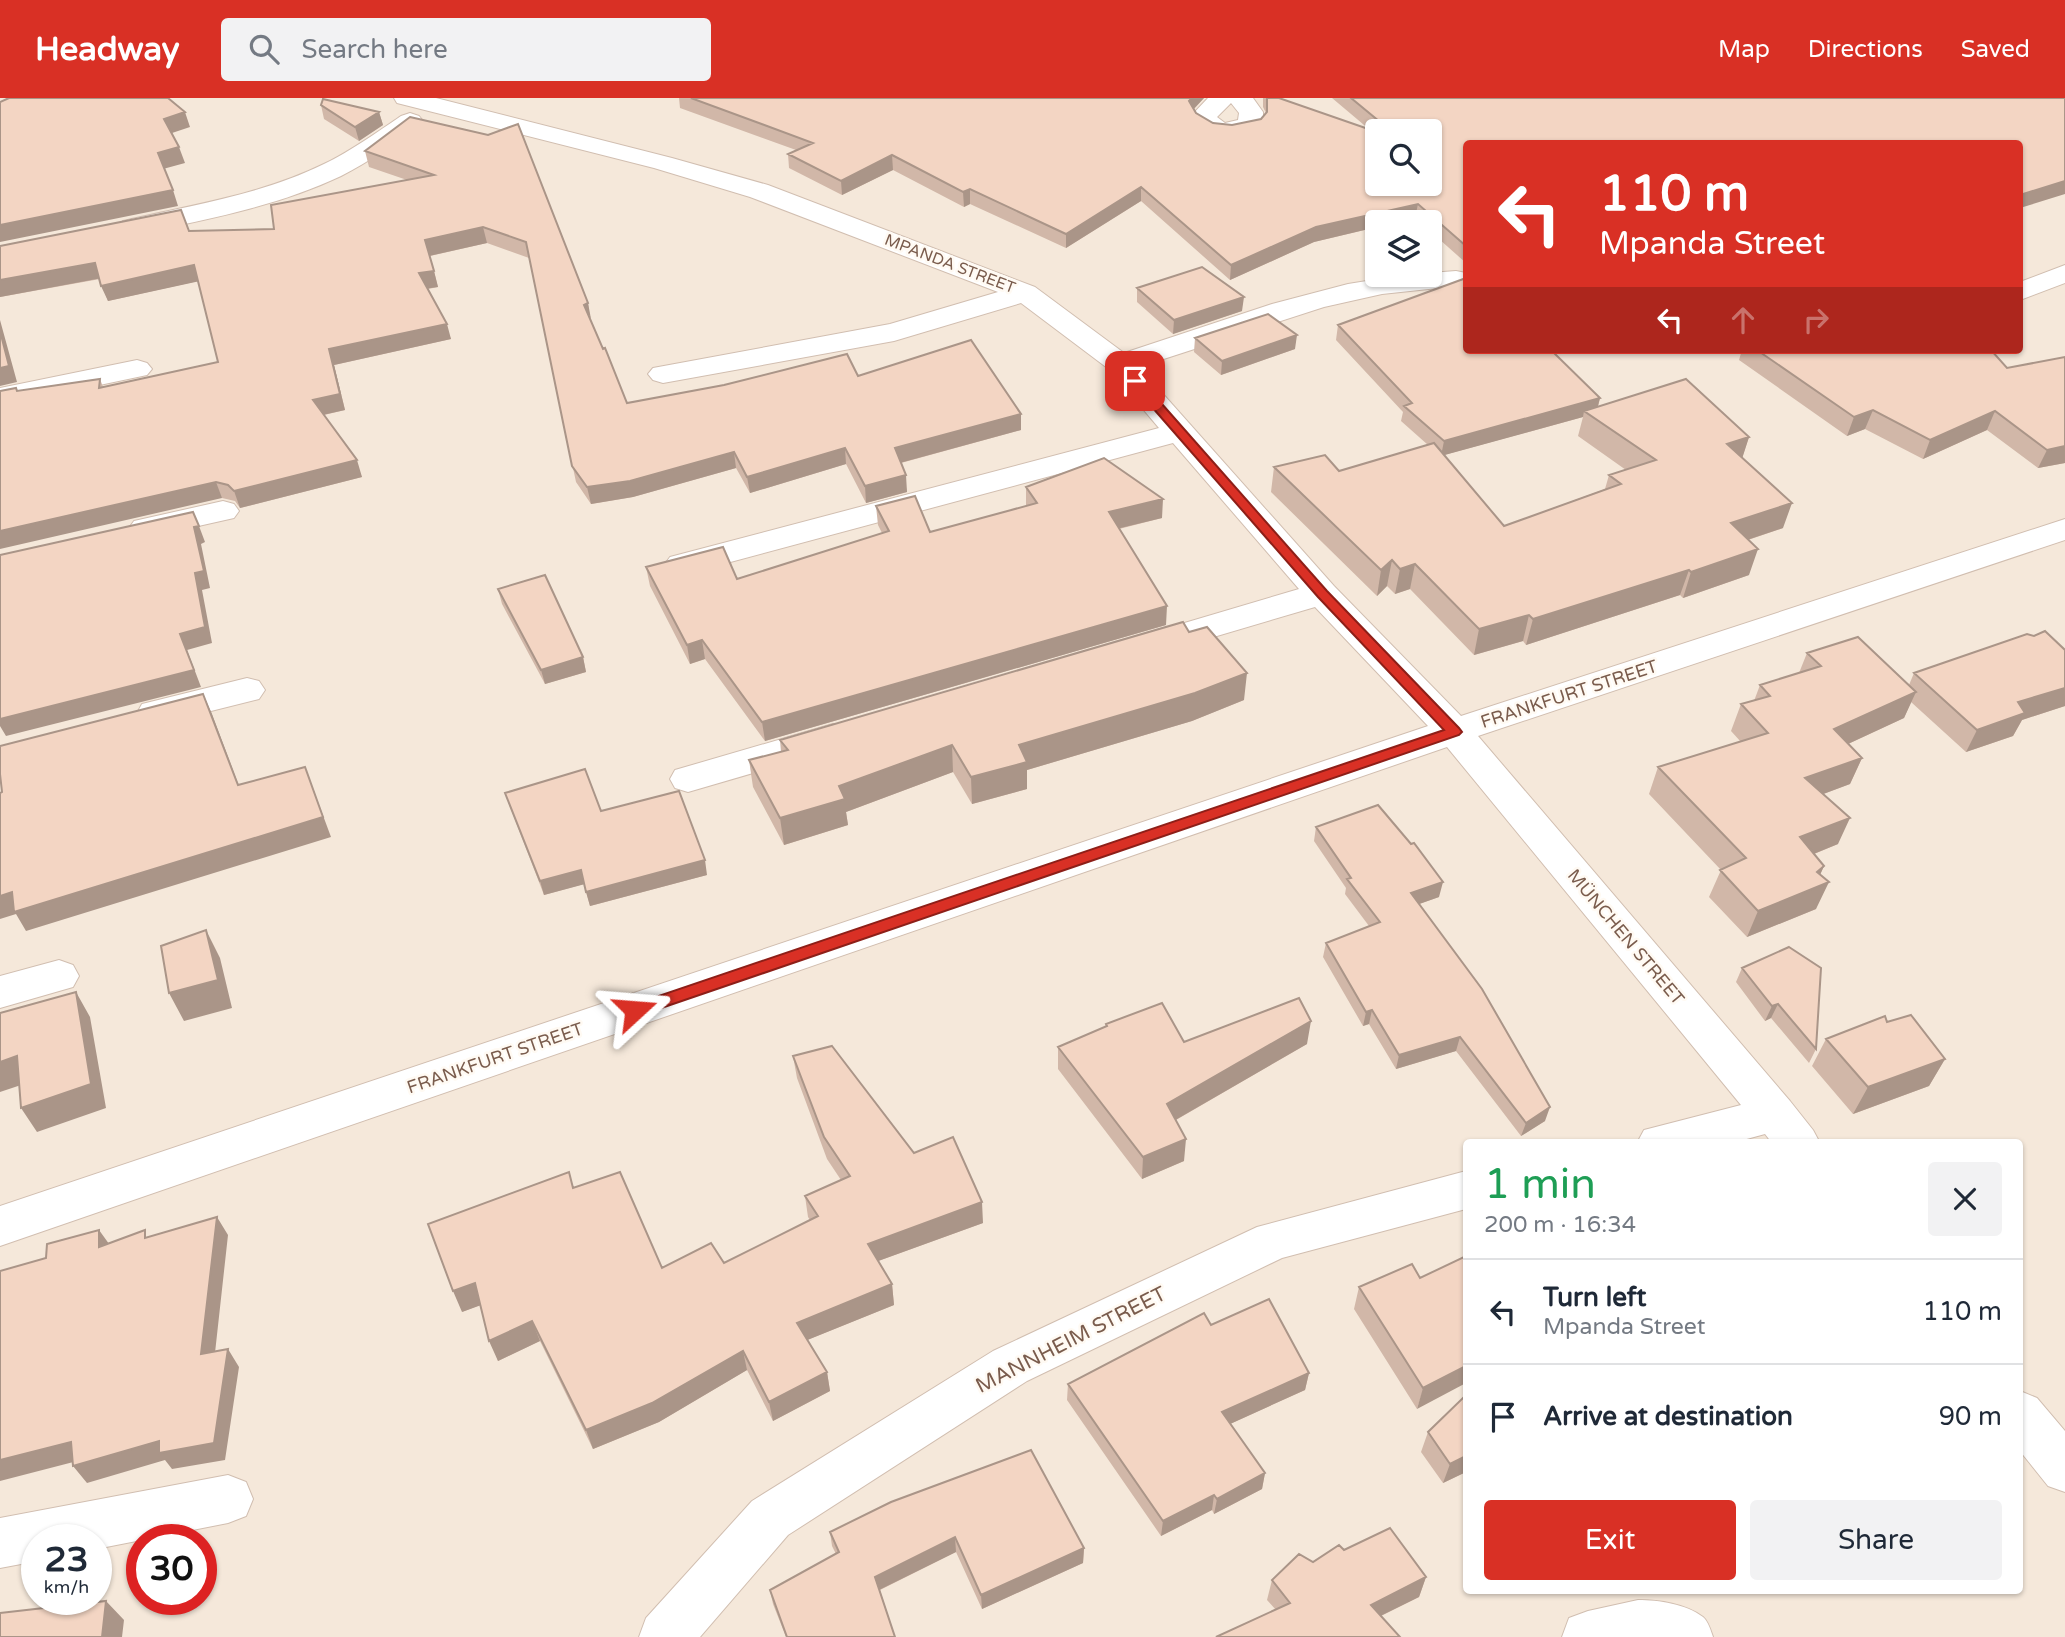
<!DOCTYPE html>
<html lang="en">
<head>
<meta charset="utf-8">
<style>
  :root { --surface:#fff; --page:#f2f2f3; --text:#1f2937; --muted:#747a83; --line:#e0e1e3; --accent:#d93025 }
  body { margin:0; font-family:"Varela Round",sans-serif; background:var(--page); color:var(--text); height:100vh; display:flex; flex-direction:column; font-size:26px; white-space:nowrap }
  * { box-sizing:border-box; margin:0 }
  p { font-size:23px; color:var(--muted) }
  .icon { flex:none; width:38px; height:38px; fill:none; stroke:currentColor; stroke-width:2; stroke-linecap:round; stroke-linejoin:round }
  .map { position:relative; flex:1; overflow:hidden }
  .side { position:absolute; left:1463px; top:1041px; width:560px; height:455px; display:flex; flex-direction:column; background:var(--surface); border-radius:7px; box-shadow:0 2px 5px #0004 }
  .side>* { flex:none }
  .hud { position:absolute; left:1463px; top:42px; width:560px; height:214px; border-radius:7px; box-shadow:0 2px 5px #0004; background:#d93025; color:#fff; overflow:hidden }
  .tools { position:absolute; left:1365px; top:21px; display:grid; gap:14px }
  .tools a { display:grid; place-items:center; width:77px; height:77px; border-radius:7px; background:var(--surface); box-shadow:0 2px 5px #0004; font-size:35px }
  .speed { position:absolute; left:21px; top:1426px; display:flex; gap:14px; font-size:35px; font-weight:700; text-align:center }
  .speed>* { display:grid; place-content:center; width:91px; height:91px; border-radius:50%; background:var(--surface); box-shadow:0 2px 5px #0004; line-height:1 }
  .speed small { font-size:18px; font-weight:400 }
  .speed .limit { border:10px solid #d22; background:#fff; color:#111 }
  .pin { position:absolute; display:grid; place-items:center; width:60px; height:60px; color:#fff; margin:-30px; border-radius:14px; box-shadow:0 4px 10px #0006 }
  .me { position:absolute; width:77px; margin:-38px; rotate:71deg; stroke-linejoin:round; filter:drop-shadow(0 0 5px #0008) }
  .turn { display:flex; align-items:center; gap:24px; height:147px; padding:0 21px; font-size:32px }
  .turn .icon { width:91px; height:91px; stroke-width:2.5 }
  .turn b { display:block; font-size:49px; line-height:60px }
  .lanes { display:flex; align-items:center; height:66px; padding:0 21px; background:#0003; justify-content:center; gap:35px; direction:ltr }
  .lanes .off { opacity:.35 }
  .round { display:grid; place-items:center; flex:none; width:74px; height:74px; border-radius:7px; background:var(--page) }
  .headline { display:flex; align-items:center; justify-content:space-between; height:119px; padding:0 21px }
  h1 { font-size:42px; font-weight:600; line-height:52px; color:#1e9e55 }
  .primary-button { display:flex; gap:14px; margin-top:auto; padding:14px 21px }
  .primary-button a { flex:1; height:80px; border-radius:7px; background:var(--accent); color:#fff; font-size:28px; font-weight:600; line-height:80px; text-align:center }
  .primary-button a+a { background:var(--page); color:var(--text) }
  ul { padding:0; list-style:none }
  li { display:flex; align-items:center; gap:21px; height:105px; padding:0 21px; border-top:2px solid var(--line) }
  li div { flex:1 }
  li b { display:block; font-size:26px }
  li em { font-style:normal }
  header { display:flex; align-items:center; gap:42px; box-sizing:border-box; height:98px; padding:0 35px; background:var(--accent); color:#fff }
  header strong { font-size:33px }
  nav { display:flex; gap:38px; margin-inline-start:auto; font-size:24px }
  .search { width:490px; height:63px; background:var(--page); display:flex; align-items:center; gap:18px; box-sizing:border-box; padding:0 24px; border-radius:7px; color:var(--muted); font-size:26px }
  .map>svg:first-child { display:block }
  .residential { fill:#f5e8da; fill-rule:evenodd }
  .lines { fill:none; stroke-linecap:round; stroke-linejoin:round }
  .minor-casing { stroke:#d1beb0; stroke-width:2 }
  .minor { fill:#fff; fill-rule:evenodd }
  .wall { fill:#d1b7a8; fill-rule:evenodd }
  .shaded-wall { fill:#aa9588 }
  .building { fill:#f3d5c3; stroke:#aa9588; stroke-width:2 }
  .route { fill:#d93025; stroke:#8d1f18; stroke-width:2 }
  .labels { text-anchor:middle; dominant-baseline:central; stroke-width:5; stroke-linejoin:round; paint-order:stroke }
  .far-street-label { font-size:16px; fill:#7a5c4d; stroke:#fffaf3 }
  .street-label { font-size:18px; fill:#7a5c4d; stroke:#fffaf3 }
  .near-street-label { font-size:21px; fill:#7a5c4d; stroke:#fffaf3 }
</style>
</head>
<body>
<header>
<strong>Headway</strong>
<div class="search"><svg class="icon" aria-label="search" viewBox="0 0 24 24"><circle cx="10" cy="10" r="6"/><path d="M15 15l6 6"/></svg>Search here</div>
<nav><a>Map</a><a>Directions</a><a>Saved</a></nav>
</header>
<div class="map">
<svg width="2065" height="1539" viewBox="0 0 2065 1539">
  <rect width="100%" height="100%" fill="#fdf6ec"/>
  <!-- residential -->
  <path class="residential" d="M0,0H2065V1539H0ZM1377,33H1430V86H1377ZM1466,46H2020V252H1466ZM1377,124H1430V177H1377ZM1466,1045H2020V1493H1466ZM37,1442H96V1502H37ZM142,1442H201V1502H142Z"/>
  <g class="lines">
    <defs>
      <path id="minor" d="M394,0H436L672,60L768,87L1035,189L1124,255L1272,206L1348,186L1404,177L1456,173L1466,175V187L1382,196L1324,209L1139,269L1334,488L1461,618L2065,421V442L1478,638L1790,1003L1813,1032L1820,1045H1772L1765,1036L1732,1045H1637L1644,1032L1741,1007L1447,649L0,1148V1108L1428,628L1315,509L1156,556L1144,553L1139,545L1144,537L1299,491L1173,345L682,477L670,473L665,466L670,459L1159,330L1110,272L1021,205L894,243L663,285L653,282L648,276L653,270L890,226L998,194L750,99L654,70L397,5Z
        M1208,0H1253L1263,14V28L1259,33C1232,40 1208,45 1190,19ZM1231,5L1239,15L1238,22L1225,25L1217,19Z
        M410,15L419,18L423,23L419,28C394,46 369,64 341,78C276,109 203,122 133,137L123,135L120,129L123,123C191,107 261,97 324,66C351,53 376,35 401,18Z
        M2065,167V185L2020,202V184Z
        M137,262L147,265L152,271L147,277L0,308V290Z
        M223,403L234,406L239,413L234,420L145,440L134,437L129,430L134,423Z
        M247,580L259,583L265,592L259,601L155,627L142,624L137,615L142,606Z
        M833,626L846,630L851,639L846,648L688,694L675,690L670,681L675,672Z
        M59,862L73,867L79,878L73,889L0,910V878Z
        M1466,1073V1111L1282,1160L1027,1283L788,1437L700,1539H639L646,1520L752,1403L993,1253L1257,1129Z
        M2020,1293L2037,1300L2065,1333V1394L2048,1388L2020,1353Z
        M228,1377L246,1384L253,1401L246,1418L228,1425L96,1451V1442H37V1463L0,1470V1420Z
        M1638,1502C1659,1502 1686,1506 1703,1519C1708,1523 1711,1533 1713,1539H1562L1569,1520L1588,1513Z"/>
    </defs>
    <!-- minor casing -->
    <use href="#minor" class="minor-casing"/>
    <!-- minor -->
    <use href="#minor" class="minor"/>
  </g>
  <!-- wall -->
  <path class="wall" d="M679,0H1204L1194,11L1196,15L1213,25L1232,27L1261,21L1266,15L1263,9V0H1279L1370,32L1332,0H2065L1466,46V165L1430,133V124H1420L1415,120L1314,144L1230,182L1141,103L1066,150L970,106L964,109L893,72L842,97L789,70L788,56L796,52L680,10ZM1377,33H1430L1377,86Z
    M321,7L379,14L383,27L359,43L324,21Z
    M410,19L588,205L590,221L627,305L858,278L1021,316V332L901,365L907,394L866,405L846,366L750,395L736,370L633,399L591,406L576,384L529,160L487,145L430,158L438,189L428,191L451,241L334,267L345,312L324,317L362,379L240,410L235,403L222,400L18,293L100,281L103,289L218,264L198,183L108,203L100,181L0,199V148L189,133L274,131L407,82L369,69L365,53Z
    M1137,190L1242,213L1173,236L1137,204Z
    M1338,227L1552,253L1600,300L1598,309L1749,339L1742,360L1783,430L1748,442L1749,477L1683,500L1680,497L1526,547L1523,543L1474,557L1410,491L1395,496L1387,488L1377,498L1271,394L1274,369L1339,373L1428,347L1401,323L1403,314L1336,242ZM1583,319L1578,338L1626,372L1609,377L1605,391L1504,428L1444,357Z
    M1195,240L1295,251L1221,277L1194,254Z
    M1742,252H1991L2065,365L2038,370L1987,332L1923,361L1865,331L1847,338L1739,262Z
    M1026,389L1162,420L1119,431L1166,527L765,643L705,561L690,566L650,488L646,469L737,481L882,435L878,427L876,408L930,434L1026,408Z
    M498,491L583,559L586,574L545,586L502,506Z
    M1189,534L1244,602L1192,623L1027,672V691L972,706L953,674L846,714L848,727L784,747L753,689L749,662L781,654L780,642Z
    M2065,552V608L2022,622L2013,638L1966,654L1911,604L1904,620L1848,646L1862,660L1850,686L1823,696L1838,746L1814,756L1824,768L1820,777L1816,811L1747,839L1709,799L1721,772L1649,696L1658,669L1741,644L1731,633L1741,606L1754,603L1760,587L1799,575L1807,555L1909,587L1914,575Z
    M505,695L601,713L707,777L590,808L584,786L544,797L510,709Z
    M1316,729L1439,799L1419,806L1545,1023L1521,1038L1456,953L1396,971L1369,926L1363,928L1323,859L1326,845L1369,828L1345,796L1346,790L1314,743Z
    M1789,849L1816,951L1809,965L1771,920L1765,923L1736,884L1742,870Z
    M1887,924L1945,961L1929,988L1853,1016L1812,968L1826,941Z
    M1106,926L1184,944L1307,946L1176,1022L1184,1063L1142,1081L1058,971V949L1106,929Z
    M793,958L914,1055L983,1125L878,1163L892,1186L894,1207L807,1242L827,1274L830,1293L773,1323L747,1272L659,1324L593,1351L540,1243L498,1263L480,1207L462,1214L574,1090L662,1170L724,1165L810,1122L808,1119L805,1098L841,1082L827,1061L797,980Z
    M1466,1158L1417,1311L1354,1211L1359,1189L1420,1180Z
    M1211,1227L1309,1275L1305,1292L1230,1326L1265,1375L1262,1391L1214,1416L1212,1412L1161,1438L1067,1302L1068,1286Z
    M1428,1334L1466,1374L1443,1385L1421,1354Z
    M891,1404L1084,1450L1083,1465L982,1511L956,1454L880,1492L895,1539H786L773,1506L770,1492L836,1456L832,1448L830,1434Z
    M1344,1452L1426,1479L1419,1499L1381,1518L1276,1512L1267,1502L1272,1482L1313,1464Z"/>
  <!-- shaded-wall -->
  <path class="shaded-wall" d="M1192,0H1204L1188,17L1189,3Z
    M185,14L190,29L169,36L164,21Z
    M379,14L383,27L359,43L355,29Z
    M179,49L185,65L163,71L158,55Z
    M892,57L893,72L842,97L841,83Z
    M2065,83V96L2020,110V97Z
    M1141,89V103L1066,150V136Z
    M970,91V106L964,109L963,94Z
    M173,92L178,108L0,144V127Z
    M1418,106L1415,120L1399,124H1377V129L1314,144L1230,182L1231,167L1316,129Z
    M483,129L487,145L429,158L425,142Z
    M95,165L102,180L0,199V182Z
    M194,167L200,183L108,203L101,188Z
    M434,173L438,189L424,191L419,175Z
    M1244,199L1242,213L1173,236L1174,222Z
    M588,205L591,221L584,207Z
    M0,222L17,284L0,288Z
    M447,226L451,241L334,267L345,312L318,318L313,302L329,251Z
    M1297,237L1295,251L1221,277L1222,263Z
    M1600,300L1596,315L1584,313L1583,319L1441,358L1444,343Z
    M1873,312L1865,331L1847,338L1854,319Z
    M1995,313L1987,332L1923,361L1930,342Z
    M1021,316V332L896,366L895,350Z
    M1749,339L1741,364L1727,346Z
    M2065,348V365L2038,370L2047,352Z
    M845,350L846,366L750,395L747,379Z
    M734,354L736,370L633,399L591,406L587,389Z
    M357,362L362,379L240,410L234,393Z
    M906,377L907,394L866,405L865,388Z
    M216,384L222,400L0,451V433Z
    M1163,401L1162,420L1108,433L1109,414Z
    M1792,405L1783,430L1723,450L1731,425Z
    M199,428L205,444L201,446L210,490L202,492L212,545L187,552L201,589L6,638L0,628V618L180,536L195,475L194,429Z
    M1758,451L1749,477L1683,500L1691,474Z
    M1392,462L1387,488L1377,498L1381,472Z
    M1415,466L1410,491L1395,496L1400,471Z
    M1689,472L1680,497L1526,547L1533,521Z
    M1167,508L1166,527L765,643L762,624Z
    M1529,517L1523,543L1474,557L1479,531Z
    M702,542L705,561L690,566L687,547Z
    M583,559L586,574L545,586L541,572Z
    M1247,575L1244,602L1192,623L1027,672V691L972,706L971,679L1019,647Z
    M2065,590V608L2022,622L2013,638L1966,654L1977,632L2018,604Z
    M1916,594L1904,620L1822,658L1834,631Z
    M203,596L212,616L246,707L238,687Z
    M952,647L953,674L846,714L848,727L784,747L780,720L839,688Z
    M1862,660L1850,686L1794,707L1805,680Z
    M305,669L331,739L26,833L16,816L0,821V798Z
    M1850,720L1838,746L1789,766L1800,739Z
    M705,762L707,777L590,808L586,794Z
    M1824,768L1814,790L1829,784L1816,811L1747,839L1758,813Z
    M581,772L585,786L544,797L540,783Z
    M1443,784L1439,799L1408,810L1411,795Z
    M206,832L220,860L232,910L184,923L169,895Z
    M76,894L90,919L106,1010L37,1034L21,1010Z
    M1778,906L1771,920L1765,923L1772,908Z
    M1372,912L1369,926L1363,928L1366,914Z
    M1311,923L1307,946L1165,1028L1167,1006Z
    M1460,939L1456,953L1396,971L1399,957Z
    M17,958L33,983L0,994V964Z
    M1945,961L1929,988L1853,1016L1868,989Z
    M1550,1009L1545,1023L1521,1038L1526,1025Z
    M1186,1041L1184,1063L1142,1081L1143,1059Z
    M982,1104L983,1125L870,1166L868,1146Z
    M217,1119L228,1137L213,1273L201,1256Z
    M99,1132L112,1150L99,1149Z
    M475,1185L484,1206L462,1214L453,1193Z
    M892,1186L894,1207L800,1245L797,1225Z
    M532,1223L540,1243L498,1263L489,1243Z
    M228,1251L239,1269L225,1362L172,1371L165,1362L87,1385L73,1368Z
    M743,1253L747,1272L659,1324L593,1351L586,1332Z
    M1466,1268V1285L1417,1311L1423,1290Z
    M827,1274L830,1293L773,1323L769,1304Z
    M1309,1275L1305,1292L1219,1331L1222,1314Z
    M71,1344L85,1361L0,1383V1362Z
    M1466,1358V1374L1443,1385L1450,1366Z
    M1265,1375L1262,1391L1214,1416L1217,1401Z
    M1214,1397L1212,1412L1161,1438L1163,1423Z
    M955,1439L956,1454L877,1493L875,1479Z
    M1084,1450L1083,1465L982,1511L981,1497Z
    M1426,1479L1419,1499L1364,1526L1371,1507Z
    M106,1503L124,1522L122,1539H102Z"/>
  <!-- building -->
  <path class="building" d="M9,0H168L185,14L164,21L179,49L158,55L173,92L0,127V4Z
    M691,0H1192L1189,3L1196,15L1213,25L1232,27L1261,21L1267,14V0H1279L1377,34V86H1430V33H1391L1351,0H2065V83L2020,97V46H1466V148L1418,106L1316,129L1231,167L1141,89L1066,136L970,91L963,94L892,57L841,83L788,56L813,45Z
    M323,1L379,14L355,29L321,7Z
    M410,19L488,37L518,26L588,205L584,207L603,251L605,250L627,305L724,287L847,256L858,278L971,242L1021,316L895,350L906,377L865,388L845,350L747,379L734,354L630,383L587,389L572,368L526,144L483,129L425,142L434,173L419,175L447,226L329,251L340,296L313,302L357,362L234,393L228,387L216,384L0,433V293L16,290L17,293L100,281L99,290L218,264L194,167L101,188L95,165L0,182V148L181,112L189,133L274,131L271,107L434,77L365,53Z
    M1202,169L1244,199L1174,222L1137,190Z
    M1466,180V252H1551L1600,300L1444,343L1404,308L1412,305L1338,227Z
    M1268,216L1297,237L1222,263L1195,240Z
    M0,233L9,268L0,270Z
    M1757,252H1991L2007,270L2065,259V348L2047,352L1995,313L1930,342L1873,312L1854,319Z
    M1686,281L1749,339L1727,346L1792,405L1731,425L1758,451L1691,474L1689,472L1533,521L1529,517L1479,531L1415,466L1400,471L1392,462L1381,472L1274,369L1325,357L1339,373L1434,345L1504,428L1621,386L1609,377L1656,362L1584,313Z
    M1104,360L1163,401L1109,414L1167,508L762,624L702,542L687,547L646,469L723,449L737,481L889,433L876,408L915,398L930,434L1037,405L1026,389Z
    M193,414L199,428L194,429L204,473L195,475L205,529L180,536L194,572L0,621V457Z
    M545,477L583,559L541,572L498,491Z
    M1183,524L1189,534L1207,529L1247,575L1195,595L1019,647L1027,664L971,679L952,647L839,688L845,701L780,720L749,662L788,652L780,642Z
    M2045,533L2065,552V590L2018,604L2025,615L1977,632L1914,575L2027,536L2034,538Z
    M1858,539L1916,594L1834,631L1862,660L1805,680L1850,720L1800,739L1824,768L1817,774L1829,784L1758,813L1720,772L1746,760L1658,669L1768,635L1741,606L1770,598L1760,587L1821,568L1807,555Z
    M203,596L238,687L305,669L323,719L14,814L12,794L0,798V695L2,694L0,676V648Z
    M585,671L601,713L679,693L705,762L586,794L581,772L540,783L505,695Z
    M1378,707L1411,746L1414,745L1443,784L1411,795L1482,891L1550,1009L1526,1025L1460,939L1399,957L1372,912L1366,914L1326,845L1380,824L1347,781L1351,780L1316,729Z
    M206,832L218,882L169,895L161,848Z
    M1789,849L1821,870L1816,951L1778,906L1772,908L1742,870Z
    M76,894L91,986L21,1010L17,958L0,964V915Z
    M1299,900L1311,923L1167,1006L1186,1041L1143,1059L1058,949L1107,928L1106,926L1162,905L1184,944Z
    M1911,917L1945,961L1868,989L1826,941L1885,918L1887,924Z
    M832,948L914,1055L953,1039L982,1104L868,1146L892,1186L797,1225L827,1274L769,1304L743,1253L652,1305L586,1332L532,1223L489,1243L475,1185L453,1193L428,1126L569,1074L573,1090L620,1074L662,1170L711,1145L724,1165L818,1118L805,1098L850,1078L824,1039L793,958Z
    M217,1119L201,1256L228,1251L214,1345L159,1355V1343L73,1368L71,1344L0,1362V1173L46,1160L47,1146L99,1132V1149L145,1132V1140Z
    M1466,1158V1268L1423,1290L1359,1189L1412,1166L1420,1180Z
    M1269,1201L1309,1275L1222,1314L1265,1375L1217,1401L1214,1397L1163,1423L1068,1286L1204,1215L1211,1227Z
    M1466,1297V1358L1450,1366L1428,1334Z
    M1031,1352L1084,1450L981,1497L955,1439L875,1479L895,1539H787L770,1492L839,1454L830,1434L891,1404Z
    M1390,1430L1426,1479L1371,1507L1400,1539H1216L1290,1505L1272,1482L1299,1456L1313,1464L1339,1447L1344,1452Z
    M106,1503L102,1539H0V1515Z"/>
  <!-- route -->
  <path class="route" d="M1135,279L1139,280L1327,493L1459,630L1462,634L1459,637L641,917H629L626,912L629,908L1444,632L1318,499L1131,285V280Z"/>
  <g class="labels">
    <!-- far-street labels -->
    <g class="far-street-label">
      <text transform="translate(950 166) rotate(21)">MPANDA STREET</text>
    </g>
    <!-- street labels -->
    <g class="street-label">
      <text transform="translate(1569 596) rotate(-18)">FRANKFURT STREET</text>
      <text transform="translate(1626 839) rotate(50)">MÜNCHEN STREET</text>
      <text transform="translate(495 960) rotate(-19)">FRANKFURT STREET</text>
    </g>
    <!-- near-street labels -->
    <g class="near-street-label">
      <text transform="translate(1071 1242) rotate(-27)">MANNHEIM STREET</text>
    </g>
  </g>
</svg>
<div class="tools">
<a><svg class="icon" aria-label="search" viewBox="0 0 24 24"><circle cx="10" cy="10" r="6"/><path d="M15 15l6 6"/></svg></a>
<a><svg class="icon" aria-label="layers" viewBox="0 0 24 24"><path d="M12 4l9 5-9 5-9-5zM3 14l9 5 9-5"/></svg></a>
</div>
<div class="speed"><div>23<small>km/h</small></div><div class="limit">30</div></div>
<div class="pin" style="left:1135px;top:283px;background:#d93025"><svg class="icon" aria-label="arrive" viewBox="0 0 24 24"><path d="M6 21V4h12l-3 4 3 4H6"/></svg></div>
<svg class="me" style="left:635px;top:912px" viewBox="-20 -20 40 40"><path d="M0-17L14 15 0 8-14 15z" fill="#d93025" stroke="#fff" stroke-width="4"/></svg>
<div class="hud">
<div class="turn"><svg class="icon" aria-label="left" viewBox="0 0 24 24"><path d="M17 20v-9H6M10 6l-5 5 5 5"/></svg><div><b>110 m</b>Mpanda Street</div></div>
<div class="lanes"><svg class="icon" aria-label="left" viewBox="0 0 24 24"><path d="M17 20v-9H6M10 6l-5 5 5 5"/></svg><svg class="icon off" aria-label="ahead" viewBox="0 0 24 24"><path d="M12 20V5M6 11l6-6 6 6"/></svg><svg class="icon off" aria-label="right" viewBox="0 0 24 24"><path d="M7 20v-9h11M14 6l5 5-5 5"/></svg></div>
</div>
<section class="side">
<div class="headline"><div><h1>1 min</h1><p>200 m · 16:34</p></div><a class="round"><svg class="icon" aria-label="close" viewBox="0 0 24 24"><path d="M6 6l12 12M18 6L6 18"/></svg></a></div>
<ul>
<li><svg class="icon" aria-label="left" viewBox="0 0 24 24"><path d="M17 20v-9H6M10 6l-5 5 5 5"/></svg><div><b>Turn left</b><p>Mpanda Street</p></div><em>110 m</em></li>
<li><svg class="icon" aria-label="arrive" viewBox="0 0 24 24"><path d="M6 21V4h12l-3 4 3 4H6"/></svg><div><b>Arrive at destination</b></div><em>90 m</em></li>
</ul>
<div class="primary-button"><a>Exit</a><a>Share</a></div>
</section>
</div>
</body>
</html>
